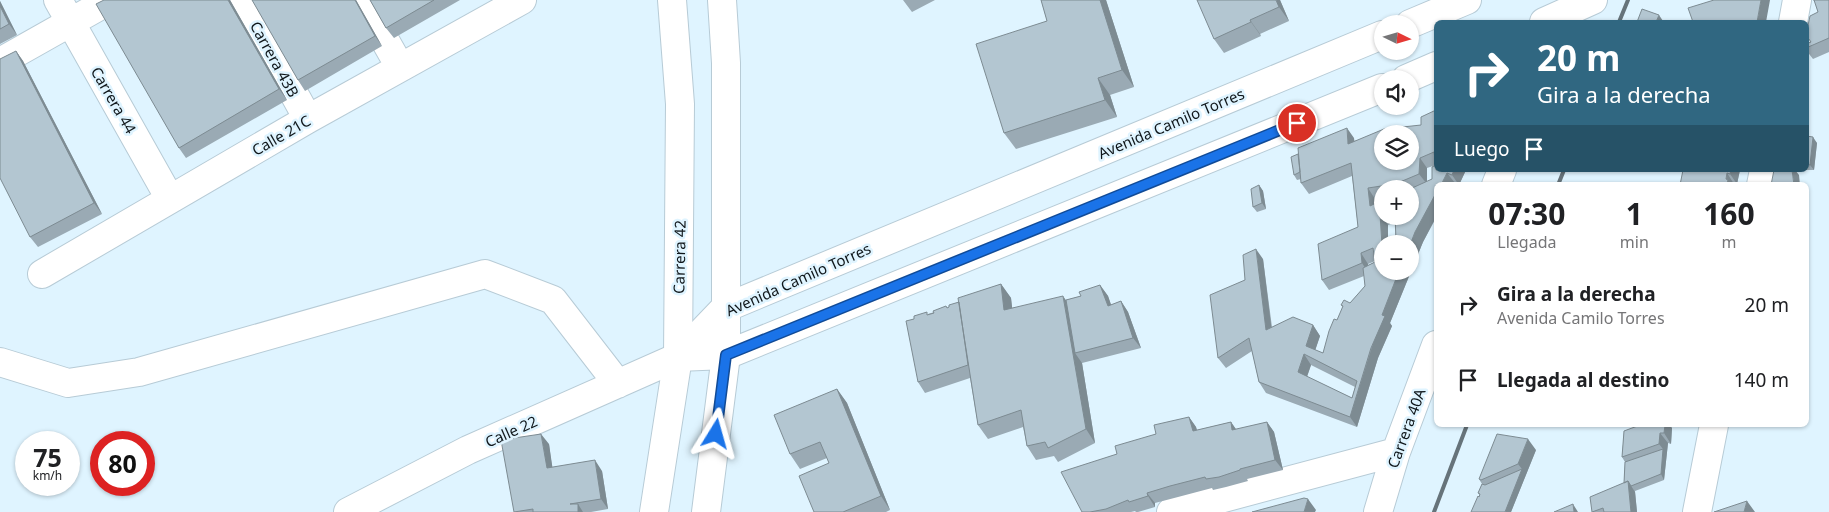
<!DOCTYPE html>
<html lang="es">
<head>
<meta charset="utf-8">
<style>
  :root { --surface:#fff; --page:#f2f2f2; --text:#202124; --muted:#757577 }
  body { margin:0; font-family:"Noto Sans",sans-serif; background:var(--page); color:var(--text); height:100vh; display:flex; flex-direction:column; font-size:19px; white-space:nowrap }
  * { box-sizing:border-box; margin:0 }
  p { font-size:16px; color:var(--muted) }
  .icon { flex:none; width:28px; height:28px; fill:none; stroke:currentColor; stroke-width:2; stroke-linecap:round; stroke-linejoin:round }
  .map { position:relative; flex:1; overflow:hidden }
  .drawer { position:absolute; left:1434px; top:182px; width:375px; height:245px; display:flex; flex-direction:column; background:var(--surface); border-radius:8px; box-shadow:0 1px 4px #0004 }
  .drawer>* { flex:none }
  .banner { position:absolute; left:1434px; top:20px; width:375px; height:152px; border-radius:8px; box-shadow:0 1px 4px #0004; background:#306781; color:#fff; overflow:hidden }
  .needle { width:32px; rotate:95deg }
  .fabs { position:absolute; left:1374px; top:15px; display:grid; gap:10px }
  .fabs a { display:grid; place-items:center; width:45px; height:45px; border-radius:50%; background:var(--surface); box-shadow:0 1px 4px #0004; font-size:25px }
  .speed { position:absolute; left:15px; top:431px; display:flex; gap:10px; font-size:25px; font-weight:700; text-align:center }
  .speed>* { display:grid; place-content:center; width:65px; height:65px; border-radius:50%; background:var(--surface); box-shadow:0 1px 4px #0004; line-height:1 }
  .speed small { font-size:12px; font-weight:400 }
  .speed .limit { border:8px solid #d22; background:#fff; color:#111 }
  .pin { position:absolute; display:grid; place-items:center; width:42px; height:42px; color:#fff; margin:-21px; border:2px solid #fff; border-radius:50%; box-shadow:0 1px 5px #0007 }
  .me { position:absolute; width:55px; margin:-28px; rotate:8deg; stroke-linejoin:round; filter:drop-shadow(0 0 4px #0008) }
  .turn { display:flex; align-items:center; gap:18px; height:105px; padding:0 20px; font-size:22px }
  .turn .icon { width:65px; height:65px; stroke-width:2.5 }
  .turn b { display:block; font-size:35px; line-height:42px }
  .then { display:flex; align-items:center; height:48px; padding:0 20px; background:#0003; gap:10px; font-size:19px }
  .eta { display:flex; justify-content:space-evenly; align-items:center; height:85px; text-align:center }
  .eta b { font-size:30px; font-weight:700; line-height:35px }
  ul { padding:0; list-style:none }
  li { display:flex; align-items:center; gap:15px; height:75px; padding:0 20px }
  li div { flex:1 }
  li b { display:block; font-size:19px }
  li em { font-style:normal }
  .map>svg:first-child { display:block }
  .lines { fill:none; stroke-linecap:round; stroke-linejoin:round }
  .minor-casing { stroke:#b7cbd6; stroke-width:30 }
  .major-casing { stroke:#b7cbd6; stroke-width:30 }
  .highway-casing { stroke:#b7cbd6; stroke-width:30 }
  .minor { stroke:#fff; stroke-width:28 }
  .major { stroke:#fff; stroke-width:28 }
  .highway { stroke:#fff; stroke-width:28 }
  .rail { stroke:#66737a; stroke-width:4 }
  .wall { fill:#9aaab4; fill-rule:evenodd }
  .shaded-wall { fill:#7d8b92 }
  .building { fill:#b3c6d1; stroke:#7d8b92; fill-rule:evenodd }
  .route-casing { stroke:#114b97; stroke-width:12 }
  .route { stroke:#1a73e8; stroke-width:9 }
  .labels { text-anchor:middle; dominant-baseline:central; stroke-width:5; stroke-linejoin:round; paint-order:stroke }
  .street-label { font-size:15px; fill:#0f161a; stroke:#dff4ff }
</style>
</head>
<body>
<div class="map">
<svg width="1829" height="512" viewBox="0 0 1829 512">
  <rect width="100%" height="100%" fill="#dff4ff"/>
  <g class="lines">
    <defs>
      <path id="minor" d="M58,0L170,199
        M242,0L308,119
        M362,0L400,67
        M1793,22L1797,0
        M0,62L110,0
        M1496,185L1502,170
        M1761,185L1764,170
        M42,274L308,119L522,0
        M0,362L68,383L139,372L485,274L553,300L618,384
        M348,512L468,450L678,357
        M1171,512L1396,452
        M1378,512L1396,452L1436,345
        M1697,512L1714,425"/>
      <path id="major" d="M1544,22L1593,0
        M1410,24L1467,0
        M1406,79L1436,66
        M678,357L725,308L1382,35
        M678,357L726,355L1382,88"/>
      <path id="highway" d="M654,512L678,357L680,104L672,0
        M706,512L726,355V63L722,0"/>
    </defs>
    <!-- minor casing -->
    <use href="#minor" class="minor-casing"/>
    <!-- major casing -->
    <use href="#major" class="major-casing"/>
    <!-- highway casing -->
    <use href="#highway" class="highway-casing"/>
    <!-- minor -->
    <use href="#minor" class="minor"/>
    <!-- major -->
    <use href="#major" class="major"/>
    <!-- highway -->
    <use href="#highway" class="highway"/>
    <!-- rail -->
    <path class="rail" d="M1619,22L1628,0
      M1558,185L1564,170
      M1434,512L1467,425"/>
  </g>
  <!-- wall -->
  <path class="wall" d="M104,0H230L287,100L186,158L179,148Z
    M356,0L382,46L305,91L298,80Z
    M370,0H460L394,38L386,28Z
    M903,0H935L912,12Z
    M1041,0H1106L1134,87L1110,95L1117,117L1016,149L1004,133L1047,21Z
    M1280,0L1289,21L1260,34L1261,36L1224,53L1214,39Z
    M1813,0H1829V52L1813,59L1806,50V44L1811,42L1818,12L1815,2Z
    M0,1L17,35L0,44Z
    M16,51L23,61L102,214L38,247L30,237Z
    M1421,125L1466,170L1459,185L1455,183L1423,242L1390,323L1392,326L1378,358L1357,427L1266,393L1259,382L1252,351L1226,368L1218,358L1245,280L1263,259L1272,327L1313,325L1320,336L1315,350L1323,353L1343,307L1341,305L1350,303L1365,286L1364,276L1329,290L1322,280L1358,227L1352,176L1309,194L1301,183V179L1297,180L1294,175L1354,138V141ZM1436,165L1432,179L1427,182V168ZM1382,189H1410V216H1382V200L1376,203L1375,199L1382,198ZM1395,222L1396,240L1388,243V225ZM1375,261V262L1368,265V264ZM1311,365L1355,387L1352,398L1307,377Z
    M1806,136L1817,143L1814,170H1806Z
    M1683,170H1740L1737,184H1734V185H1680Z
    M1259,185L1263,191L1266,209L1257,212L1253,207Z
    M1001,284L1011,298L1012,308L1066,300L1081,296L1100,285L1108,296L1111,305L1121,301L1128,312L1141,348L1082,363L1095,443L1058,462L1054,456L1036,460L1027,446L1023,427L988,439L978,425L970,378L925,393L918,382L928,314L947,308L959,302Z
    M837,389L847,403L890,510L886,512H814L829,463L827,458L800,469L790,454Z
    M1189,417L1196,427L1197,430L1231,422L1236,430L1267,422L1274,432L1283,470L1247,479L1248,481L1226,487L1213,490L1212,488L1178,497L1155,503V507L1138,512H1136L1135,511L1131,512H1082L1117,454Z
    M1672,428L1671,444L1668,443L1664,480L1635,491L1637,512H1592L1624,483L1625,462L1622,457L1624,431Z
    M549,444L552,467L602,471L608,509L591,512H514Z
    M1536,450L1511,512L1479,497L1480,495L1478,493L1482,484L1479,479Z"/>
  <!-- shaded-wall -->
  <path class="shaded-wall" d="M228,0H230L287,100L279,89Z
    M355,0H356L382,46L375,36Z
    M1100,0H1106L1134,87L1122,70Z
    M1276,0H1280L1289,21L1279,7Z
    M1761,0H1770L1766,22H1757Z
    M0,1L17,35L9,24L0,6Z
    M1659,15L1663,21L1662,22H1656Z
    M1250,20L1260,34L1261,36L1251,22Z
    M16,51L23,61L102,214L94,203Z
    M1098,78L1110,95L1117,117L1105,100Z
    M1347,128L1354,138L1356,154L1348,144Z
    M1813,137L1817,143L1814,170L1810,165Z
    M1420,158L1427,168V184L1419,174Z
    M1454,170H1466L1459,185L1452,175Z
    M1731,170H1740L1737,184L1730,174Z
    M1792,170H1795L1799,175L1800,185H1794Z
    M1447,173L1455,183L1454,185H1441Z
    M1727,173L1734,184V185H1727L1726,179Z
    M1259,185L1263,191L1266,209L1262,203Z
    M1368,188L1375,199L1377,216L1370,206Z
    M1436,193V217L1423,242L1390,323L1392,326L1378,358L1357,427L1350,417L1382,315L1399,271H1410V245L1415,232Z
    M1380,214L1388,225V244H1382V246V245Z
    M1256,249L1263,259L1273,341L1266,330Z
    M1361,253L1368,264L1369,274L1362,263Z
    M1001,284L1011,298L1014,324L1004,310Z
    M1100,285L1108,296L1115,316L1108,306Z
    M1063,296L1073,310L1075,353L1082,363L1095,443L1086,429Z
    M1121,301L1128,312L1141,348L1133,338Z
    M1313,325L1320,336L1313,357L1306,346Z
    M1304,354L1311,365L1305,382L1298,372Z
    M837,389L847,403L890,510L881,496Z
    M1189,417L1196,427L1200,442L1193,431Z
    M1231,422L1238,432L1232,430Z
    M1267,422L1274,432L1283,470L1275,460Z
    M1665,425H1670L1672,428L1671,444L1664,433Z
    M1660,433L1668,443L1664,480L1661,474L1663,449L1659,444Z
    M541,434L549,444L554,478L547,468Z
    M1528,439L1536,450L1511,512H1505L1522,469L1518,464Z
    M595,460L602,471L608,509L601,499Z
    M1628,481L1635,492L1637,512H1631Z
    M1147,493L1155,503V507L1148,496Z
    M1308,499L1316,510L1315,512H1304Z
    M1747,501L1755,512H1744Z
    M578,504L583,512H578Z
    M1573,504L1578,512H1574Z"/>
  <!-- building -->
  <path class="building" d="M104,0H228L279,89L179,148L96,4Z
    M252,0H355L375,36L298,80Z
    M370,0H434L386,28Z
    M1041,0H1100L1122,70L1098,78L1105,100L1004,133L976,44L1047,21Z
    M1197,0H1276L1279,7L1250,20L1251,22L1214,39Z
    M1714,0H1761L1757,22H1693L1688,8Z
    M1814,0H1829V38L1806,48V44L1811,42L1806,35L1810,16L1818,12Z
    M0,6L9,24L0,29Z
    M1642,9L1659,15L1656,22H1637Z
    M16,51L94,203L30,237L0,178V59Z
    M1436,110V170H1454L1452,175L1447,173L1441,185H1436V193L1415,232L1410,245V244H1385L1396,240L1395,216H1410V189L1432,179V167L1436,165L1434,152L1420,158L1419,174L1388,187V185L1368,188L1370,206L1382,200V214H1380L1382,245V271H1399L1382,315L1385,316L1371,348L1350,417L1259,382L1249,338L1218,358L1210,295L1245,280L1243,255L1256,249L1266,330L1293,317L1313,325L1306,346L1323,353L1329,331L1334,319L1337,320L1343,306L1341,305L1344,300L1350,303L1365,286L1363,268L1375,262L1373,248L1361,253L1362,263L1322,280L1318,244L1358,227L1351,163L1301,183L1298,148L1347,128L1348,144L1384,129L1421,125V117ZM1382,134H1410V161H1382ZM1304,354L1357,381L1352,398L1298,372Z
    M1806,136L1813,137L1810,165L1806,164Z
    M1298,154L1300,172L1294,175L1291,157Z
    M1683,170H1731L1730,174L1727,173L1726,179L1728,180L1727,185H1680Z
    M1774,170H1792L1794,185H1771Z
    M1259,185L1262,203L1253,207L1251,189Z
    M1001,284L1004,310L1063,296L1086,429L1048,448L1045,442L1027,446L1021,410L978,425L958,298Z
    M1100,285L1108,306L1121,301L1133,338L1075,353L1066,300L1081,296L1079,292Z
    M959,302L968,365L918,382L906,321L914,319V316L927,312V315L934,313L933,311L946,306L947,308L949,307V305Z
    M837,389L881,496L843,512H814L799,476L829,463L820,442L790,454L774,415Z
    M1189,417L1193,431L1231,422L1232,430L1267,422L1275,460L1240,469V470L1219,477L1206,479L1205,477L1170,486L1147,493L1148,496L1129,502L1128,500L1106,509L1090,512H1082L1061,472L1117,454L1115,446L1156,434L1154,425Z
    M1640,425H1665L1664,433H1660L1659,444L1622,457L1624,431Z
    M541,434L547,468L595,460L601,499L570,504H578V512H533V509L514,512L501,440Z
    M1497,434L1528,439L1518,464L1481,480L1479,479Z
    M1663,449L1661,474L1631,486L1628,481L1624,483L1625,462Z
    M1522,469L1505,512H1471L1478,496L1479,497L1480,494L1478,493L1482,484L1485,485Z
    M1628,481L1631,512H1604L1603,508L1592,512L1590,497Z
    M1304,498L1308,499L1304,512H1252Z
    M1747,501L1744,512H1714Z
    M1573,504L1574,512H1554Z"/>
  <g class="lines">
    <defs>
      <path id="route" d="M716,434L726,355L1297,123"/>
    </defs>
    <!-- route casing -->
    <use href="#route" class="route-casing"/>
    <!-- route -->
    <use href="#route" class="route"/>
  </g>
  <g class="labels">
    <!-- street labels -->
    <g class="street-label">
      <text transform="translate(275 59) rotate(61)">Carrera 43B</text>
      <text transform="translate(114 100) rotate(60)">Carrera 44</text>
      <text transform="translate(1171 123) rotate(-23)">Avenida Camilo Torres</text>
      <text transform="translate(281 135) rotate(-30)">Calle 21C</text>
      <text transform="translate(679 257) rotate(-89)">Carrera 42</text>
      <text transform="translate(798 279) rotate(-24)">Avenida Camilo Torres</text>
      <text transform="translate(1406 428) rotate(-70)">Carrera 40A</text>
      <text transform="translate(511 431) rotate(-24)">Calle 22</text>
    </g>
  </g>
</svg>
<div class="fabs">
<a><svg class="needle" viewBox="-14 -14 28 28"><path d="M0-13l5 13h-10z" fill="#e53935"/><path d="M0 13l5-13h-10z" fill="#757577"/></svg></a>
<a><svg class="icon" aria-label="sound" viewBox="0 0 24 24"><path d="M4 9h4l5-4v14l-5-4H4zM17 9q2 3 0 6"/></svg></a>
<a><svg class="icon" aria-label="layers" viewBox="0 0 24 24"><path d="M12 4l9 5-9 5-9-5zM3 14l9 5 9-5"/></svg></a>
<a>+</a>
<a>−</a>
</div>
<div class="speed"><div>75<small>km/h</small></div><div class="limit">80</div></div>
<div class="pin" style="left:1297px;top:123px;background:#d93025"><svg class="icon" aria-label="arrive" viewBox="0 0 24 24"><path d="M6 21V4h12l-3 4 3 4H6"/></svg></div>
<svg class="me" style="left:716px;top:434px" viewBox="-20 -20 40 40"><path d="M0-17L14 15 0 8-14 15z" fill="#1a73e8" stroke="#fff" stroke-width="4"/></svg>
<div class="banner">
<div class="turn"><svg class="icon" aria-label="right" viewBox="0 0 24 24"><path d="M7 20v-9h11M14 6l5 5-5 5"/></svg><div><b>20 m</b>Gira a la derecha</div></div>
<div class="then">Luego<svg class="icon" aria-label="arrive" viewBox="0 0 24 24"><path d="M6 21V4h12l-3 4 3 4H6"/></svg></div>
</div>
<section class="drawer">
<div class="eta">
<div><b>07:30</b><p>Llegada</p></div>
<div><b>1</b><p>min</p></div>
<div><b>160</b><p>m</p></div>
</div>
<ul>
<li><svg class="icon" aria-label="right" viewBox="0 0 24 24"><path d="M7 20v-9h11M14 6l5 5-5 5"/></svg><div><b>Gira a la derecha</b><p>Avenida Camilo Torres</p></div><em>20 m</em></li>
<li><svg class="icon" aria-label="arrive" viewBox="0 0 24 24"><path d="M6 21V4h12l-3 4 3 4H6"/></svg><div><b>Llegada al destino</b></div><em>140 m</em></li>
</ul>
</section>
</div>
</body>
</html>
